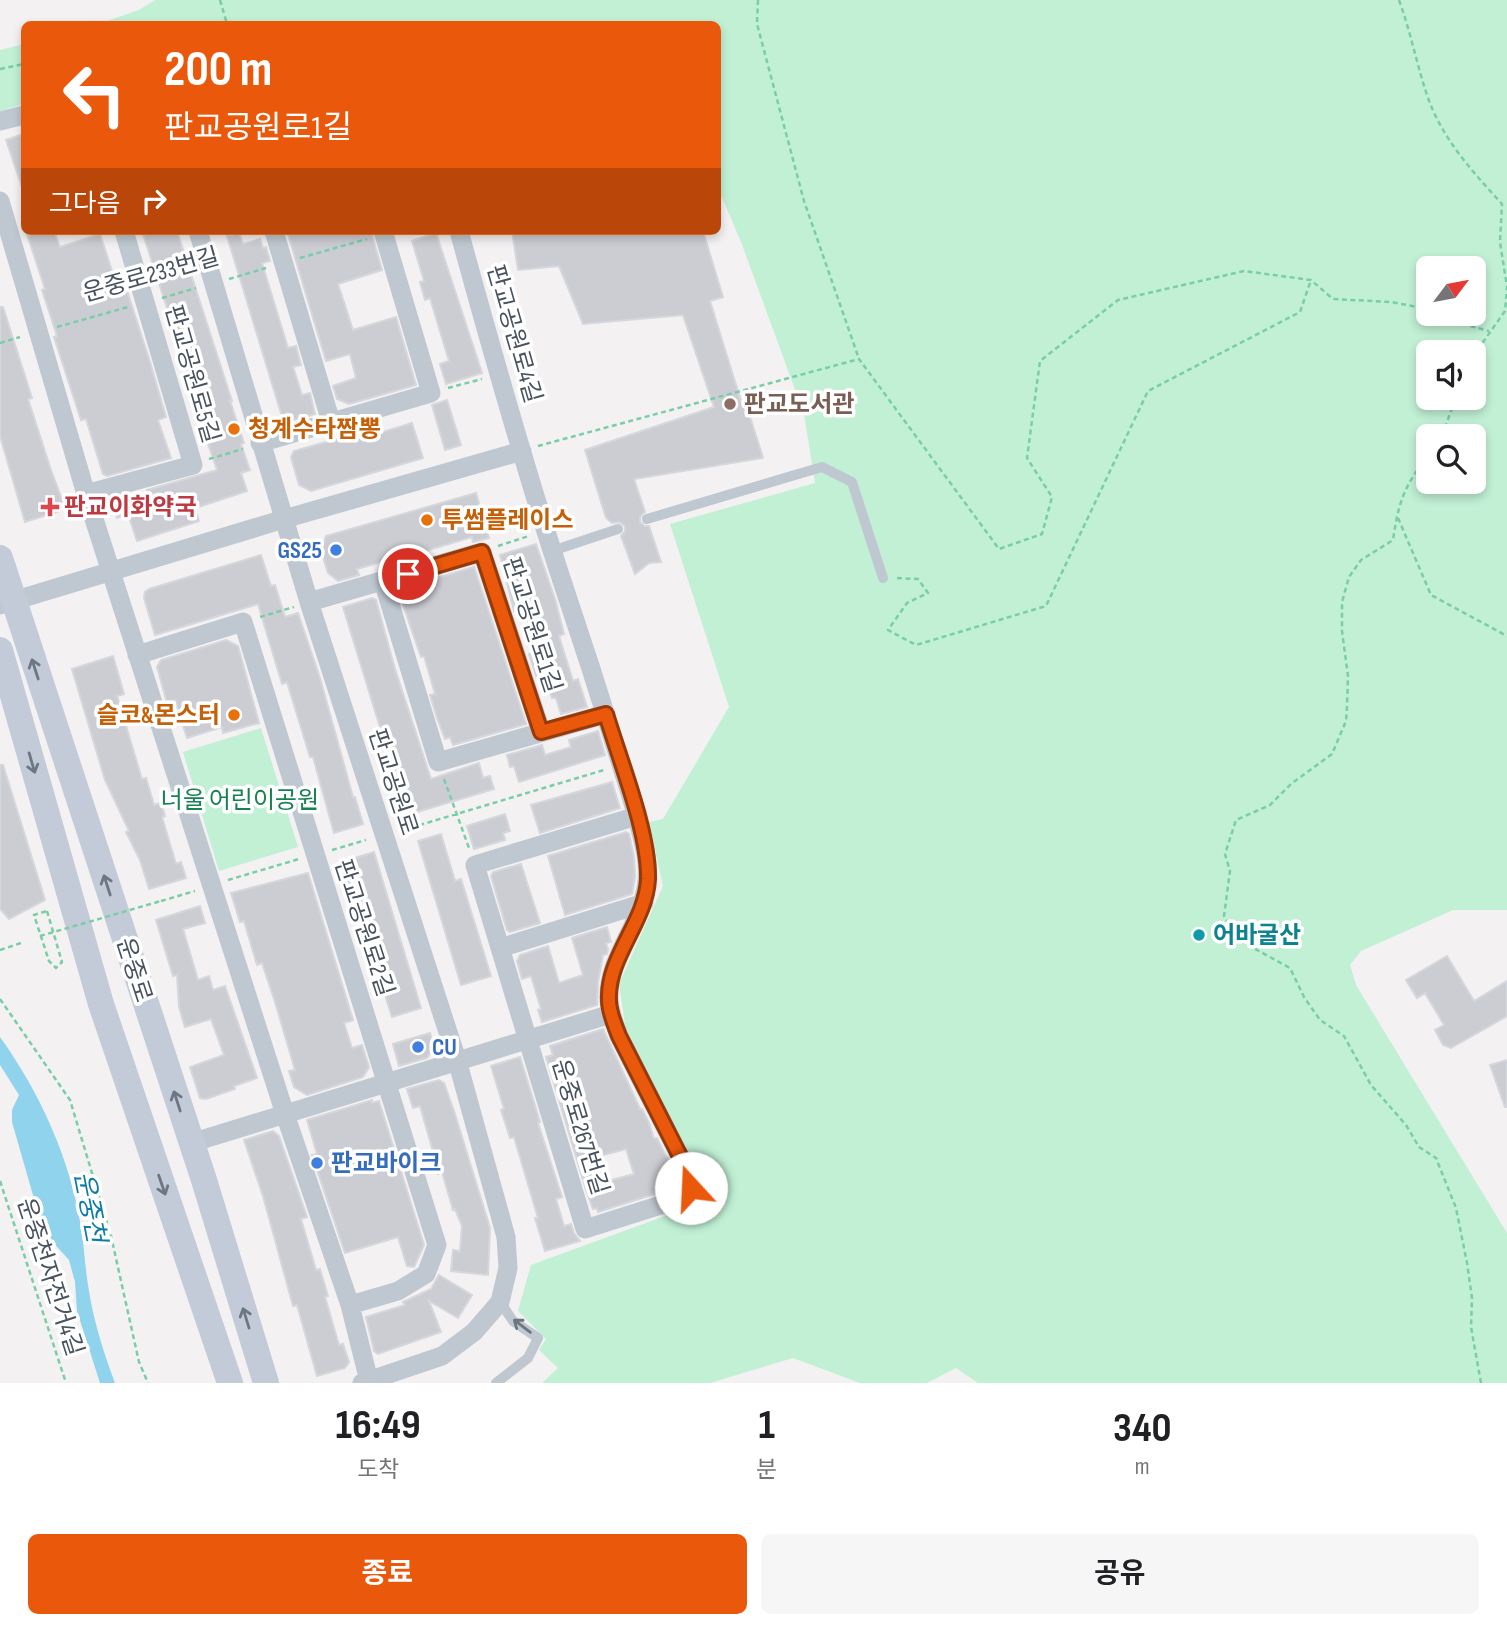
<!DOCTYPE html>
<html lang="ko">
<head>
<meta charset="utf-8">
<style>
  :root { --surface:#fff; --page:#f6f6f6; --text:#202124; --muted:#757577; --accent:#ea580c }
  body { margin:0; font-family:"Sofia Sans Condensed","Noto Sans KR",sans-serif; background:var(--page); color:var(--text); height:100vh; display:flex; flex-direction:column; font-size:26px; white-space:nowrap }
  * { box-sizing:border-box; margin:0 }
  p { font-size:23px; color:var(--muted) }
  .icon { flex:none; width:38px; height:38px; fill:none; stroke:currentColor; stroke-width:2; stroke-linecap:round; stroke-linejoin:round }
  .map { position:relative; height:1383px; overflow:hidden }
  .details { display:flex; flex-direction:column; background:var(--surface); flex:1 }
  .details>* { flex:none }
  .top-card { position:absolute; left:21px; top:21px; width:700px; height:214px; border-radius:10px; box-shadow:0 4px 10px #0003; background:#ea580c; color:#fff; overflow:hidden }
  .needle { width:46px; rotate:58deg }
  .buttons { position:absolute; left:1416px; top:256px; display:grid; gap:14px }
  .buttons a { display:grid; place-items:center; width:70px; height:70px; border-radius:10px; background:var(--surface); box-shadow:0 4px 10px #0003; font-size:35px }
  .pin { position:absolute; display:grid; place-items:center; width:60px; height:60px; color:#fff; margin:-30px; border:4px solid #fff; border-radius:50%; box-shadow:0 2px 7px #0007 }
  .me { position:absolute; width:77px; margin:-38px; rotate:340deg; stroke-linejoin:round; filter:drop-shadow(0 0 5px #0008) }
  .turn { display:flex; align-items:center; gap:24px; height:147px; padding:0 28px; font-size:32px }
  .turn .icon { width:91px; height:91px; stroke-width:2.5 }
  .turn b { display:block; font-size:49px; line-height:60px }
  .then { display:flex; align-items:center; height:66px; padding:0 28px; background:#0003; gap:14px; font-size:26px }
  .eta { display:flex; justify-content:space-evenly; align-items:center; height:119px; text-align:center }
  .eta b { font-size:42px; font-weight:700; line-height:49px }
  .primary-button { display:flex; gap:14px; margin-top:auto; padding:14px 28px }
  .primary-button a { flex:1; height:80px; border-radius:10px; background:var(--accent); color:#fff; font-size:28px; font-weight:700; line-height:80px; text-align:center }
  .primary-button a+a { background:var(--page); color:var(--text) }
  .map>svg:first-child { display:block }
  .green { fill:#c1f0d5; fill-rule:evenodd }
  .water { fill:#8fd4ec }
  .building { fill:#cbcdd3; stroke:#d5d7dc; stroke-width:2; fill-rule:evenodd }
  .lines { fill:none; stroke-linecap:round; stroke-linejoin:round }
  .path { stroke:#79cea8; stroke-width:2.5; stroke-dasharray:5 3.5; stroke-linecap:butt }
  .lane { stroke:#bfc8d0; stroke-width:10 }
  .street { stroke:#bfc8d0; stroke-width:19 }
  .secondary { stroke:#c2cbd7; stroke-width:26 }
  .path-bridge { stroke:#79cea8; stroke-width:2.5; stroke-dasharray:5 3.5; stroke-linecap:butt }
  .oneway { stroke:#6d7783 }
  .oneway2 { stroke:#6c7681 }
  .route-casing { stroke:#983908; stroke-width:18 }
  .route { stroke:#ea580c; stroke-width:12 }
  .education-dot { fill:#8d6e63; stroke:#fff; stroke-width:2.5 }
  .food-dot { fill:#e8710a; stroke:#fff; stroke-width:2.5 }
  .health-dot { fill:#e0444e; stroke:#fff; stroke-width:2.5 }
  .shop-dot { fill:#3f7fe0; stroke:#fff; stroke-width:2.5 }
  .culture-dot { fill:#0f9aa8; stroke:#fff; stroke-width:2.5 }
  .labels { text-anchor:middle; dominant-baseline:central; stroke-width:7; stroke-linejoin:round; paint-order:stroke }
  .street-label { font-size:24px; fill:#49535f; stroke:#fff }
  .education-label { font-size:24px; font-weight:bold; fill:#785e54; stroke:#fff; text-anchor:start }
  .food-label { font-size:24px; font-weight:bold; fill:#c56008; stroke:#fff; text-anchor:start }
  .health-label { font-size:24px; font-weight:bold; fill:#be3a42; stroke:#fff; text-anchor:start }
  .shop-label { font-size:24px; font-weight:bold; fill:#366cbe; stroke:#fff; text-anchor:start }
  .park-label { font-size:24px; fill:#188152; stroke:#fff }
  .culture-label { font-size:24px; font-weight:bold; fill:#0d838f; stroke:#fff; text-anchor:start }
  .water-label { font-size:26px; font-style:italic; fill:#0e7da5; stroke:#fff }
</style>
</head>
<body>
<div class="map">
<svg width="1507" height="1383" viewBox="0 0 1507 1383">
  <rect width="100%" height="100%" fill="#f3f1f1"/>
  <!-- green -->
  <path class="green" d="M155,0H1507V910H1453L1361,951L1350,965L1356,985L1507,1233V1383H978L956,1368L927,1383H860L793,1358L710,1383H542L558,1368L539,1350L546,1339L518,1311L531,1265L695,1205L706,1194L626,1031L619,984L663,886L649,822L663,819L729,707L670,524L815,483L804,414L741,242L718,188V24H98L139,10ZM1428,268H1474V313H1428ZM1428,352H1474V397H1428ZM1428,436H1474V481H1428Z
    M24,44V104L0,111V50Z
    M261,728L298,847L219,871L183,752Z"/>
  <!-- water -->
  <path class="water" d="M0,1037C40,1093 70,1158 81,1227C84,1246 85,1266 88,1285C93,1319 103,1351 115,1383H100L77,1311L75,1282L69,1260L49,1238L41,1223L12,1122V1110L19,1095L0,1065Z"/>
  <!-- building -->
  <path class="building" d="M24,134V187H22L6,140Z
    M26,231H54L60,247L100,234L114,277L122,275L150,362L166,417L158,420L171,458L107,476L103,474L86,419L81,420L54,337L57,336L42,290L45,289Z
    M142,231H177L232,401H230L244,443L241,444L250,470L241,473L247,491L195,508L199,521L137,541L128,514L117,518L112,504L147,492V490L217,470L205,435L208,434Z
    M287,231H371L382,270L338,284L353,330L396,317L416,385L349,404L337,399L333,386L356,378L350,354L326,361Z
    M512,231H703L723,297L710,301L741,401H745L763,458L634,479L645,512L640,517V522L645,526H649L661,562L649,563L635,574L621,536L625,531V526L619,522L612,523L606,518L585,450L714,407L683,315L583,324L559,266L518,270Z
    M239,233L243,244L260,239L263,248L266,247L270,261L262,263L288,348L296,346L301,365L293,367L302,395L310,393L315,414L284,423L227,236Z
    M436,233L482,373L446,384L440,364L449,361L430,298L425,300L420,282L424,281L412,241Z
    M0,307H3L32,398L28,399L51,470L61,497L68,495L72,507L25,522L0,436Z
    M447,400L461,445L445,450L432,405Z
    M412,423L423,458L311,491L299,485L291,457L294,451L365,431L367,437Z
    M476,493L489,538L473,542L472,537L412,555V553L357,569L359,575L338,581L328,573L321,551L326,536Z
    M536,544L555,599L564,634L559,636L573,681L578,679L587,707L561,714L556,698H552L545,677L537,679L529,654L537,651L524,608L514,611L500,555Z
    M261,555L271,586L275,585L285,617L298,613L320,678L353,797H355L363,824L334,833L313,757H310L287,682L282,684L258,604L155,635L144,598L145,592L149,589Z
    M474,567L526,724L453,745L450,737L445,739L437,718L430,695L435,694L424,656L421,657L400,596L405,587Z
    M372,598L376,600L395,669L431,779L479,763L483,778L490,776L494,789L407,815L343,607Z
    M226,640L238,646L259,723L223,733L222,727L187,738L175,700L167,703L157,667L161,660Z
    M113,656L124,694L117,696L142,779L146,778L154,805L161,803L165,816L162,817L176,864L181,862L186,878L149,889L140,860L126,832L129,831L105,780L72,669Z
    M598,731L605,755L519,782L514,766L510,767L507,755L542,745L545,755L571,747L569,740Z
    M0,765H3L45,900L9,919L0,909Z
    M612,782L620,808L540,833L531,805Z
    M505,814L510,831L503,833L505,840L474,849L467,826Z
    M626,832L629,834L634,857L635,876L632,894L565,915L548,856Z
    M441,834L455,881L461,879L491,976L461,985L418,841Z
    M374,852L421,1008L392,1017L360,915L355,917L349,898L353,897L342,862Z
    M521,864L540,923L510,932L507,930L491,876L493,872Z
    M308,873L353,1020L344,1023L352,1048L362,1045L369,1067L363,1077L307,1095L294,1087L289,1071L295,1070L275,1002L262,963L257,965L244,921L240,922L231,893Z
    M200,906L205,923L183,929L198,980L209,976L213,990L225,986L257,1078L234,1086L235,1089L206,1099L200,1098L190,1067L224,1055L211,1019L185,1027L179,1007L177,975L173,976L156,920Z
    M607,927L611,942L606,943L608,949L607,954L603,955L598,982L597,1005L542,1022L538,1010L541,1009L531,976L522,979L517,961L520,955L548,946L559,983L583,975L572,938Z
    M1447,956L1474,1001L1507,981V1016L1451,1048L1443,1045L1435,1030L1444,1025L1425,993L1417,998L1406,980Z
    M603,1029L640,1109H642L649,1123L654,1139L657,1138L675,1174L678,1184L677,1187L598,1212L597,1208L593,1209L586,1190L546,1057L553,1055L550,1046ZM626,1149L634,1174L604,1182L596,1157Z
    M430,1033L434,1047L427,1058L399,1066L393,1044Z
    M520,1057L540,1122L538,1123L562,1197L556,1199L564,1226L571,1224L574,1233L580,1241L545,1251L535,1218H538L514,1137L510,1138L501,1110L504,1109L491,1066Z
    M1507,1060V1107H1505L1490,1065Z
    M439,1080L444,1083L454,1111L490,1228L488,1275L451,1271L453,1250L460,1251L462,1226L455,1209L453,1210L442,1172L438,1174L432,1155H434L420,1106L413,1108L407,1089Z
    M372,1100V1103L379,1101L424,1245L414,1267L407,1266L398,1237L345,1253L312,1155L317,1154L307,1120Z
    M273,1131L279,1136L307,1217L301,1219L316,1270L320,1269L328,1296L325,1297L339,1345L343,1344L349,1362L345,1368L317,1376L297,1305L293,1306L263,1196L244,1140Z
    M439,1275L472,1295L458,1318L429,1301L441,1332L378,1354L374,1351L366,1317L405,1305L403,1302L431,1289Z"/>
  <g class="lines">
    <!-- path -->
    <path class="path" d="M220,0L227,24
      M758,0L757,24L804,201L859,359
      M1399,0C1411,33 1417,66 1428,98C1443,140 1473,172 1502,204L1500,242L1507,287L1505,311L1474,355
      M0,69L24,64
      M300,258L367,239
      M229,279L266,268
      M162,298L196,288
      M1449,313L1463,324L1489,331
      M57,327L128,307
      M0,343L20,337
      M448,388L482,379
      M1442,436L1456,397
      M538,446L859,359L999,549L1042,534L1052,497L1027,458L1040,361L1118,300L1244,271L1311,280L1333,299L1391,302L1428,309
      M1428,457C1404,484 1398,505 1393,540L1361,560L1349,577L1342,602V631L1348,676L1347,706L1346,721L1332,754L1291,784L1270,805L1236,820L1225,854L1230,871L1224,916L1237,939L1290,968L1304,997L1320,1020L1344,1036L1371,1085L1406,1125L1419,1147L1436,1158L1456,1208L1467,1263L1472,1298L1471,1327L1481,1383
      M209,459L243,449
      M1398,518L1431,595L1507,636
      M498,546L529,536
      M897,578L918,579L928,593L907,603L888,630L916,645L1046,606L1148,391L1300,312L1311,280
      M260,617L294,607
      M444,779L469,848
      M403,830L604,770
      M332,850L366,840
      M228,880L299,859
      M161,901L195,891
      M47,911L62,962L56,968L49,961L34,915Z
      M0,950L21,943
      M0,999L70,1100L111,1236L139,1362L148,1383
      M0,1181L66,1383"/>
    <!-- lane -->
    <path class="lane" d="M647,519L822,467L852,482L883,578
      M552,551L618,529
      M496,1383L528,1358L538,1338L513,1321L500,1302"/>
    <!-- street -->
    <path class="street" d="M0,121L24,115
      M0,201L86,494L285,1114L350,1305L369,1381
      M198,231L309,602L457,1060L506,1237L508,1268L500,1302L474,1332L442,1356L362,1383
      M274,231L331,422
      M459,231C491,348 524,466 562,581C582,640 601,699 619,758C629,790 640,822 646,855C657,914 606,950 609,1001C610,1013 615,1025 619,1036L687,1170L691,1188L686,1197L585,1229L475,865L637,816
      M260,443L431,393L383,231
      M86,494L193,465L124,231
      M383,581L438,762L606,714
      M309,602L482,552L541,731
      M0,605L284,519L522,451
      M137,655L243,622L437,1245L426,1274L398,1291L350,1305
      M500,948L644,903
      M191,1143L611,1014"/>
    <!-- secondary -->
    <path class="secondary" d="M0,558L204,1180L266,1383
      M0,650L101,1004L230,1383"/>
    <!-- path-bridge -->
    <path class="path-bridge" d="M40,936L161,901"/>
  </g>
  <!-- one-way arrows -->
  <defs><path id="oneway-shaft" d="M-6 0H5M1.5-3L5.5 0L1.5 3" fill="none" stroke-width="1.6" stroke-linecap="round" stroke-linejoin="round" transform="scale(1.75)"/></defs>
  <g class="oneway">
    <use href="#oneway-shaft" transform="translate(35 669) rotate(-108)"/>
    <use href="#oneway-shaft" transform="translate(32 763) rotate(74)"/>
    <use href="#oneway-shaft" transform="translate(107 885) rotate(-108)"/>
    <use href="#oneway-shaft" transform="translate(177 1101) rotate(-108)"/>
    <use href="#oneway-shaft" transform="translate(162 1185) rotate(71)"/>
    <use href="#oneway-shaft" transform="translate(246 1318) rotate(-107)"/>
  </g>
  <use class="oneway2" href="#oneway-shaft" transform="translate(522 1326) rotate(-143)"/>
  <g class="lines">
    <defs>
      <path id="route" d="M408,574L482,552L541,732L606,714C620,761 649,832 648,879C646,922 607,957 609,1000C609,1013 615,1025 619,1036L687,1170L691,1188"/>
    </defs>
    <!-- route casing -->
    <use href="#route" class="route-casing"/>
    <!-- route -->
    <use href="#route" class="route"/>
  </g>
  <!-- markers -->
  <circle class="education-dot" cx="730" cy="404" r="7"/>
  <g class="food-dot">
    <circle cx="234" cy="429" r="7"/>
    <circle cx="427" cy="520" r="7"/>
    <circle cx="234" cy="715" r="7"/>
  </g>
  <path class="health-dot" d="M46.5 496.5h7v7h7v7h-7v7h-7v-7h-7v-7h7z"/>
  <g class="shop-dot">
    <circle cx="336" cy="550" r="7"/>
    <circle cx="418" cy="1047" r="7"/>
    <circle cx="317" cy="1163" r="7"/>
  </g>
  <circle class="culture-dot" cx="1199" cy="935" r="7"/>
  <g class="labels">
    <!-- street labels -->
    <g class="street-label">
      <text transform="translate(151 275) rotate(-16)">운중로233번길</text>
      <text transform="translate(514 334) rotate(74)">판교공원로4길</text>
      <text transform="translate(192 374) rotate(74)">판교공원로5길</text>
      <text transform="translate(532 625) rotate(72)">판교공원로1길</text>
      <text transform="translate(393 782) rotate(72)">판교공원로</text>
      <text transform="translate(364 928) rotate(72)">판교공원로2길</text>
      <text transform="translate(134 970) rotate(72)">운중로</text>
      <text transform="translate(580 1127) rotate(73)">운중로267번길</text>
      <text transform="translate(50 1277) rotate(72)">운중천자전거4길</text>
    </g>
    <!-- education labels -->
    <g class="education-label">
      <text x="744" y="404">판교도서관</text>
    </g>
    <!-- food labels -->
    <g class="food-label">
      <text x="248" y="429">청계수타짬뽕</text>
      <text x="441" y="520">투썸플레이스</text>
      <text x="220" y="715" text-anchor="end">슬코&amp;몬스터</text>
    </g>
    <!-- health labels -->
    <g class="health-label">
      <text x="64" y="507">판교이화약국</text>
    </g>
    <!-- shop labels -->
    <g class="shop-label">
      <text x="322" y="550" text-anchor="end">GS25</text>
      <text x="432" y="1047">CU</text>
      <text x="331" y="1163">판교바이크</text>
    </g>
    <!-- park labels -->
    <g class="park-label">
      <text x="240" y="800">너울 어린이공원</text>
    </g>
    <!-- culture labels -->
    <g class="culture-label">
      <text x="1213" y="935">어바굴산</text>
    </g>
    <!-- water labels -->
    <g class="water-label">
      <text transform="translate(89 1207) rotate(79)">운중천</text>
    </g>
  </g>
</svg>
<div class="buttons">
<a><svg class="needle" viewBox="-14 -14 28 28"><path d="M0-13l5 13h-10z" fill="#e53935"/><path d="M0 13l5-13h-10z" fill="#757577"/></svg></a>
<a><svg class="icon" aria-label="sound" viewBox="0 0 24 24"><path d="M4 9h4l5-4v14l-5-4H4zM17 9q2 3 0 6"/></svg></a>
<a><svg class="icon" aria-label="search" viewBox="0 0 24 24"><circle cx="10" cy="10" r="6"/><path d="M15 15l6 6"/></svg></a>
</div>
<div class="pin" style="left:408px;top:574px;background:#d93025"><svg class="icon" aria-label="arrive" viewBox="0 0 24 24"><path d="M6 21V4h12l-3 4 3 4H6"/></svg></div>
<svg class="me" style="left:691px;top:1188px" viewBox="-20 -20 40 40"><circle r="19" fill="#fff"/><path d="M0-13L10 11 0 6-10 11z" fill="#ea580c"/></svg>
<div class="top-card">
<div class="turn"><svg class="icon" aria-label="left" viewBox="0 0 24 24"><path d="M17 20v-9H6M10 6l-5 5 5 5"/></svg><div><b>200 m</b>판교공원로1길</div></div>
<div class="then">그다음<svg class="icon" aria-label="right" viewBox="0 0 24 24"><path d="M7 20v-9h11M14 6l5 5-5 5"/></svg></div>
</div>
</div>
<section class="details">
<div class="eta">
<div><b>16:49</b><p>도착</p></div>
<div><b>1</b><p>분</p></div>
<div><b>340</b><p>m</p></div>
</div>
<div class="primary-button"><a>종료</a><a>공유</a></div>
</section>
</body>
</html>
